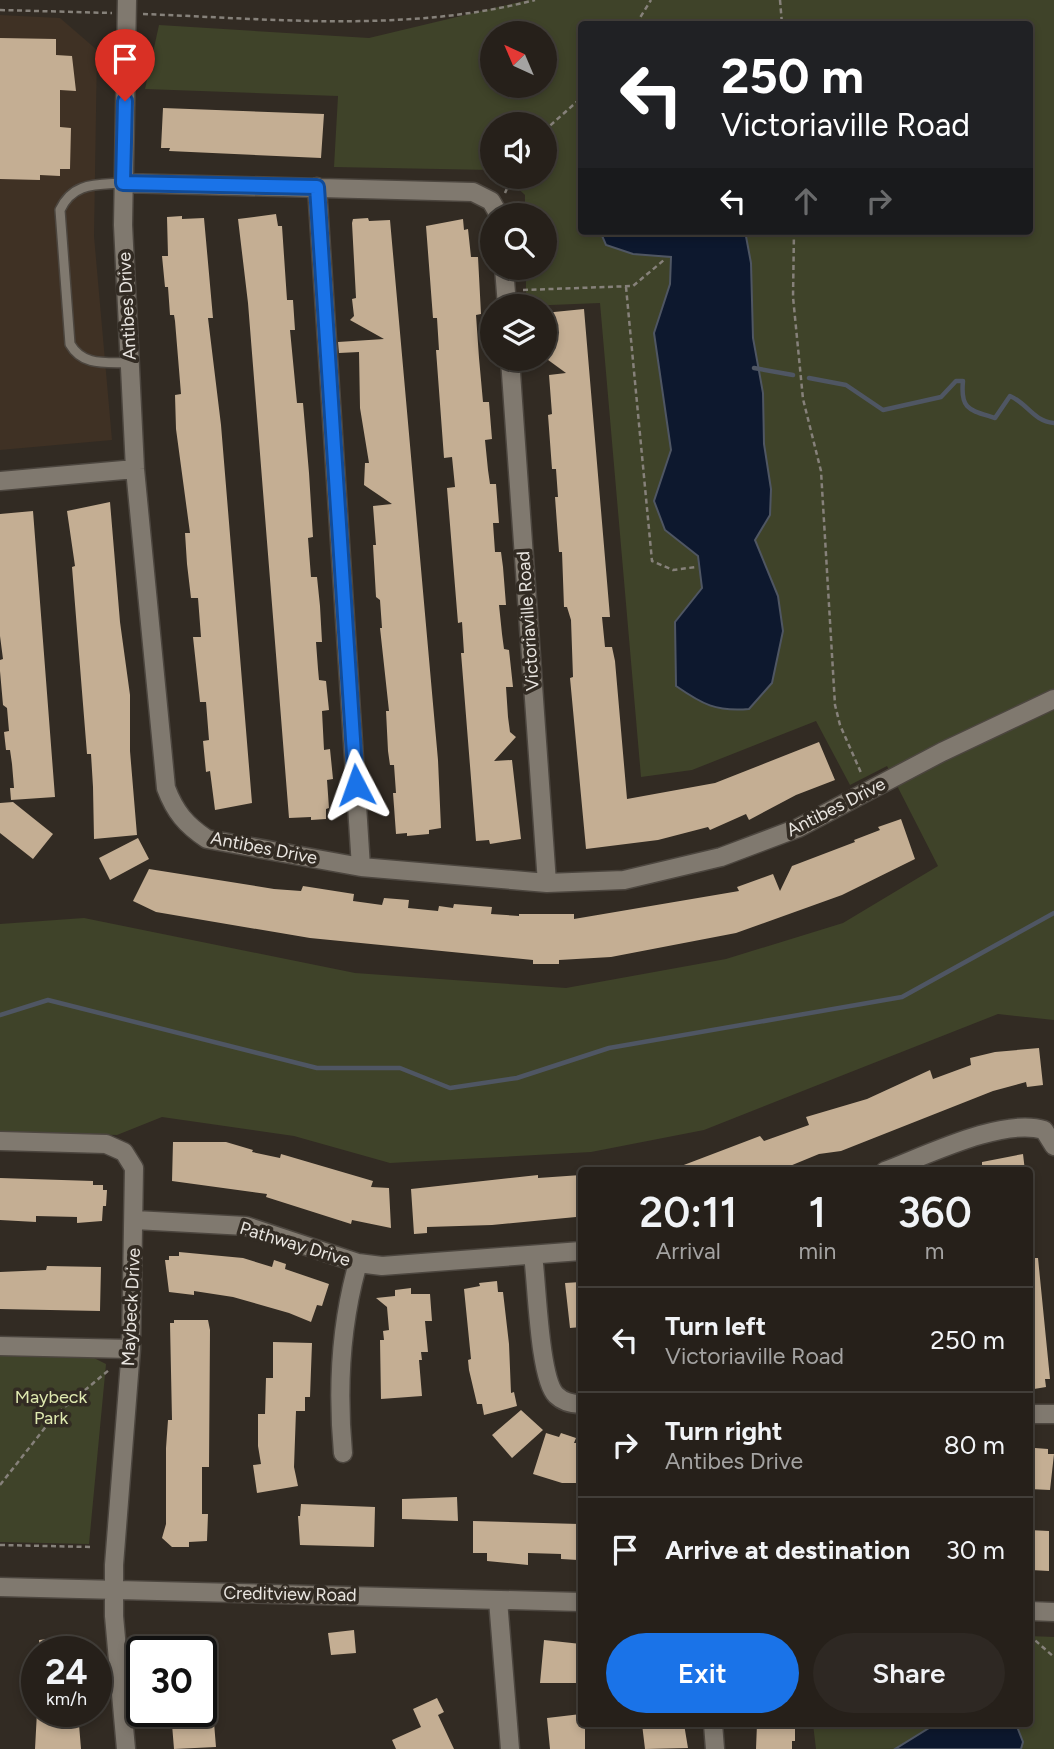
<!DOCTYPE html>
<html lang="en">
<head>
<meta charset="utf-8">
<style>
  :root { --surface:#26201a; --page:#2e2823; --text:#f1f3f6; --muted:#a4a3a2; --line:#423e39; --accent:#1a73e8 }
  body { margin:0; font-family:Figtree,sans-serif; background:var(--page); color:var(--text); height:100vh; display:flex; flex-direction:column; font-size:26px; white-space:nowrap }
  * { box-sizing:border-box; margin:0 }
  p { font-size:23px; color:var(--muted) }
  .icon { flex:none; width:38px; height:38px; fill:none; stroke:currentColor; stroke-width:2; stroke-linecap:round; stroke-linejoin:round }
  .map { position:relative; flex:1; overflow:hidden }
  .side { position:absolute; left:578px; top:1167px; width:455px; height:560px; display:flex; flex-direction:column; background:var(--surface); border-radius:7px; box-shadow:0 4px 10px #0003,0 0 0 2px var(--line) }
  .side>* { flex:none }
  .top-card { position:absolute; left:578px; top:21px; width:455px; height:214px; border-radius:7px; box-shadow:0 4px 10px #0003,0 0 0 2px var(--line); background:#202124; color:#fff; overflow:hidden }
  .needle { width:46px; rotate:316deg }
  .controls { position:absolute; left:480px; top:21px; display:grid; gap:14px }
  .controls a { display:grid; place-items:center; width:77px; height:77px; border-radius:50%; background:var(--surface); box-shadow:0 4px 10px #0003,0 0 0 2px var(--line); font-size:35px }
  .speed { position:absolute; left:21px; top:1636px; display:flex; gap:14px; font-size:35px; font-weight:700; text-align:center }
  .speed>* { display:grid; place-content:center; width:91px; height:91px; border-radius:50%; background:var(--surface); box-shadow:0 4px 10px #0003,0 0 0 2px var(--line); line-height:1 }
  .speed small { font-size:18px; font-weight:400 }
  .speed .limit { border:4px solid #111; border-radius:10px; background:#fff; color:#111 }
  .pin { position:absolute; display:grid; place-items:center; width:60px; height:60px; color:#fff; margin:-72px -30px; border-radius:50% 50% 50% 0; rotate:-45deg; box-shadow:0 0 7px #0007 }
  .pin .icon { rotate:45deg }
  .me { position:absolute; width:77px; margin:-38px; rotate:356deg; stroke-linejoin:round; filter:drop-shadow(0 0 5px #0008) }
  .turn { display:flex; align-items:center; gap:24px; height:147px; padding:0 28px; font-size:32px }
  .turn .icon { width:91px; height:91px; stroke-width:2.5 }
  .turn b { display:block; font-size:49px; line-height:60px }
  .lanes { display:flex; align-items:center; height:66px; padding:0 28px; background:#0003; justify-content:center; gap:35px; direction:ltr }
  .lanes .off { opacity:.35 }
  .eta { display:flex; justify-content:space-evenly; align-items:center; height:119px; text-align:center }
  .eta b { font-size:42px; font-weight:600; line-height:49px }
  .cta { display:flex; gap:14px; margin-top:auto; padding:14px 28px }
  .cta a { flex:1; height:80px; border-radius:42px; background:var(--accent); color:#fff; font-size:28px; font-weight:600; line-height:80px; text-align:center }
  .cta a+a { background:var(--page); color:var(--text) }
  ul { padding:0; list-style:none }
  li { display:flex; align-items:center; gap:21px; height:105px; padding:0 28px; border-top:2px solid var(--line) }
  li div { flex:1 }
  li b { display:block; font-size:26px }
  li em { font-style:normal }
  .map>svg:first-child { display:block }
  .education { fill:#3f3124 }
  .green { fill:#3f4329; fill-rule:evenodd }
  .water { fill:#0d182e; stroke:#4f5663; stroke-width:2 }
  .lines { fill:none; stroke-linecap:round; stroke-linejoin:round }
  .stream { stroke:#4f5663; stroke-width:4.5 }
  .building { fill:#c4ae93 }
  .lane-casing { stroke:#4c463f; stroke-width:12 }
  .street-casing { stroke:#4c463f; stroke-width:21 }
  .path { stroke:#86817a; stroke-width:2.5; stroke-dasharray:5 3.5; stroke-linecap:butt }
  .lane { stroke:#80796f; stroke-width:9 }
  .street { stroke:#80796f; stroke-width:18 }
  .route-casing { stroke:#114b97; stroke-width:18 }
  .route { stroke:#1a73e8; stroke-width:12 }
  .labels { text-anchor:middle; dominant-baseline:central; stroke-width:7; stroke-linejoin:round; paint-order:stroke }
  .street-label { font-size:18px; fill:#e9e5e0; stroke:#322b23 }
  .park-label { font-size:18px; fill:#dfe9b0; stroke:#322b23 }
</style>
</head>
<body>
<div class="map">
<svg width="1054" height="1749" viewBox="0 0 1054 1749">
  <rect width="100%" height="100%" fill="#322b23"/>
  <!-- education -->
  <path class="education" d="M0,15L60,18L97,50L94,236L112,440L0,450Z"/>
  <!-- green -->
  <path class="green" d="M528,0H1054V1020L998,1014L704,1130L591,1152L390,1163L294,1136L162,1117L117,1135L0,1132V924L84,918L355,973L566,988L726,959L843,923L938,866L887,766L850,785L816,721L692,770L641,777L600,303L526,306V268H544V215H525V195L506,177H544V124H492V170L334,167L338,96L145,89L159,25L369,38ZM581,24H1029V231H581ZM492,33H544V86H492Z
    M0,1355L92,1357L106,1364L89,1544L0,1542Z
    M1029,1636L1054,1637V1749H816L813,1724H1029Z"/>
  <!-- water -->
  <path class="water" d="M600,231H745L751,263L753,338L763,393L764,444L771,489L770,515L755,540L778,596L783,631L772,683L749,709C716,712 702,704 676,686L675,622L702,588L698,556L665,530L654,501L671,450L654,333L670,284L671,257L633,254L606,245Z
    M943,1724H1016L1023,1742L1021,1749H895L934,1725Z"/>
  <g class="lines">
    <!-- stream -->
    <path class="stream" d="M754,368L793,375
      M809,378L846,385L883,410L941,397L956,381H963C960,410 970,410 995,418L1010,396C1027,403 1033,421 1054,423
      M0,1015L48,1000L317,1068H400L450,1088L517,1078L609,1048L902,997L1054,913"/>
  </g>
  <!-- building -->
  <path class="building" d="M0,38L56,39V55L72,56L76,91L60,90V127L71,128L70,169H60V176L40,175V180L0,179Z
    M163,108L324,114L321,158L169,151L170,148H161Z
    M276,214L278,226H282L287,300H293L295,330H290L297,403H303L309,473L313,537L308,538L311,577H317L320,606L322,642H316L318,669L319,680L326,681L329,710L322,711L324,750L330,749L333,779L327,780L329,808L326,809V819L311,820V817L289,818L248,303L238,219Z
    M182,216V219L204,218L213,318H208L221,425L252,803L215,810L210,771L206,772L203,741L209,740L206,702H200L193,637H201L198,598H191L187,564L185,533H190L176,429L175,395L181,394L175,321L174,315H170L168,287H165L162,256H168L167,217Z
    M368,218L369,221L390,220L438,760L441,828L429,830V834L407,836V833L396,834L393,793H396L394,765H390L388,751L386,711H389L380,628H382L380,600L376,597L373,545H376L373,506L392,504L364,485L365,463H369L360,408L359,352L339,353L338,342L384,339L350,320L354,316L352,299L356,298L352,223L353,219Z
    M463,219L464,230L468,229L471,257H478L481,314L476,315L479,358L483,402H489L492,439L485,440L488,470L490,484H496L499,523H493L495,552H501L503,567L506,605H499L502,634L504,649L509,650L513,687H506L508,717L510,732L516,737L494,761L512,760L521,839L490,844L489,840L476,841L461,653H464L462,622L458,623L447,488L455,487L452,457L444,458L436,350H439L437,318H433L426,226Z
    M584,309L610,617H602L605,647H612L615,661L627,799L715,783L819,742L835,780L796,795L749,820L746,814L710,830L708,827L658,840L586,849L570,678L573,677L571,620L567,607H564L562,552H559L555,497H558L556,469H552L548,415L552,414L549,375L566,373L544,357V313Z
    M110,502L120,622L130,695V751L137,835L94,839L93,787L91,754H87L72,567L75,566L67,511Z
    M33,511L55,797L11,800L10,788H14L12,764L10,750H6L4,732L9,731L7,708L3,705L0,671V660L3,659L0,636V514Z
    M13,802L53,834L33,859L0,833V803Z
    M901,819L915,859L842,895L736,933L611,957L559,960V964H533V960L310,938L156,912L133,901L149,869L274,889L301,891L303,886L354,894L353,901L382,905L384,898L409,900L408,908L438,911L439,906L453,908L454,904L492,907L491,914L519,916V914H574V919L739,891L737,887L773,874L780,891L792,866L855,842L854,840L880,830L878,827Z
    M138,838L149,859L110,880L99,858Z
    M1039,1048L1043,1085L1027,1087L1026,1082L993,1091L841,1151L819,1154L785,1168L786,1171H668L760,1136L764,1141L809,1125L806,1117L867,1099L930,1070L933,1079L971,1065L970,1058L995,1052Z
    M173,1142H226L253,1150L252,1152L280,1158L281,1154L373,1181L371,1187L389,1188L391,1228L352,1220L351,1224L266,1197L267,1194L172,1181Z
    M1023,1154L1025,1171H982V1162Z
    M538,1175V1178L581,1175V1214H576V1217L492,1225L427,1227V1233L414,1234L411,1189Z
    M0,1178L93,1181V1185H103V1190H107L106,1206H103L102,1221L77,1223V1217L36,1216V1222L0,1220Z
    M179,1252L243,1258L272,1267L274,1260L286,1264L285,1269L329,1284L322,1306L317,1305L311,1322L289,1313L233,1297L194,1291V1295L169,1292L165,1260H169V1256H179Z
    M1029,1258H1038L1050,1379H1045L1046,1387L1034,1389L1033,1384L1029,1385Z
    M47,1266L101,1267L100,1311L0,1309V1272L46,1270Z
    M497,1281L498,1292H503L509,1344L511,1393L514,1392L517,1406L484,1415L482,1404H477L469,1370L468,1360L471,1359L464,1289L480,1286L479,1283Z
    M581,1282V1327L570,1328L565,1283Z
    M411,1288V1294H430L432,1321H425L428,1352H421L422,1360H419L422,1396L381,1399L380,1340H384L383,1331L389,1330L387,1307L376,1298L395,1296V1290Z
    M174,1320H208L210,1330L209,1467H202V1514H208L207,1541L189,1542V1547H172L162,1538L166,1524V1448L168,1420H172L170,1323H174Z
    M273,1342L312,1343L310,1397H305V1411H296L294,1467L298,1486L257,1493L253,1465L261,1464L258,1446V1414H265L266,1378H273Z
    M521,1410L543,1430L512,1458L492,1435Z
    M546,1433L559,1437L561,1433L576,1438L574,1443H581V1483H562L533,1474Z
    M1035,1448L1048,1449V1454H1054L1050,1490L1029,1489V1453H1035Z
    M457,1497L458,1521L402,1519V1499Z
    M301,1504L375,1507L374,1547L300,1545L298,1516H300Z
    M473,1521L579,1524L578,1560L561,1559V1554L528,1553V1565L487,1561V1553H473Z
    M1029,1530L1049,1531V1571L1031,1570Z
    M354,1630L356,1653L331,1655L328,1633Z
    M182,1636L183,1652H162L161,1642L165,1637Z
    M57,1638L59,1652H40L39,1640Z
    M544,1640L581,1644V1683H540Z
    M201,1674H210L216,1747L174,1749L171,1712H201Z
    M437,1698L444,1712L438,1715L454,1749H396L392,1740L421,1727L413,1709Z
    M37,1712H78L81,1749H35Z
    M581,1714V1724H585V1749H550L547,1718Z
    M642,1724H684L688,1748L645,1749Z
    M757,1724H795V1741H792V1749H756Z"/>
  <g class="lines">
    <defs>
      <path id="lane" d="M123,183C96,185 73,182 60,210L70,344C83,367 107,362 130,363"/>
      <path id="street" d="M127,0L123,225L135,469L166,788C175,812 186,825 207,839L361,867L547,883L624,880L721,857L798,828L942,752L1054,699
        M123,183L473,192L491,201L499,215
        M317,187L361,867
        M504,268L507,306
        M510,359L547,883
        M0,481L135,469
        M0,1141L106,1144L124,1152L134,1168L131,1349L114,1565V1616L126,1749
        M885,1171C925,1156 1003,1117 1044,1130L1054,1146
        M135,1220L246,1226L358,1263L382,1266L581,1251
        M533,1255C537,1283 539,1378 556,1395C562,1401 572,1404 581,1404
        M0,1346L131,1349
        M1029,1414H1054
        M343,1453C337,1388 340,1326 358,1263
        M0,1587L581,1602
        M498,1600L510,1749
        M1029,1611L1054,1612
        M713,1724L715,1749"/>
    </defs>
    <!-- lane casing -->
    <use href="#lane" class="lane-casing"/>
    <!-- street casing -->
    <use href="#street" class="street-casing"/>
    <!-- path -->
    <path class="path" d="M780,0L782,24
      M0,10L112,13
      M143,14C273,19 408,33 535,0
      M636,24L651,0
      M544,131L581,98
      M505,193L512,177
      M794,231L793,297L803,399L821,471L835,705L840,725L862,775
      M626,287L652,561L673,570L696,567
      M523,290L633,286L664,260
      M0,1485L55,1415L109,1370
      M0,1545L91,1547
      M1029,1635L1054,1657"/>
    <!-- lane -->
    <use href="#lane" class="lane"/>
    <!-- street -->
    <use href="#street" class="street"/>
  </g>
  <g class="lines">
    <defs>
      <path id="route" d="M125,101L123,183L317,187L356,785"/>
    </defs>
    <!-- route casing -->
    <use href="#route" class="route-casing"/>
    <!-- route -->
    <use href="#route" class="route"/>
  </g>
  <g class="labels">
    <!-- street labels -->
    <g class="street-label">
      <text transform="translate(127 306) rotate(-93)">Antibes Drive</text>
      <text transform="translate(528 621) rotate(-94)">Victoriaville Road</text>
      <text transform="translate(836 807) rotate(-27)">Antibes Drive</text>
      <text transform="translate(264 848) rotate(11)">Antibes Drive</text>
      <text transform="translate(295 1244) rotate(17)">Pathway Drive</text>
      <text transform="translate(131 1307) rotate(-87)">Maybeck Drive</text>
      <text transform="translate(290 1594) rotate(1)">Creditview Road</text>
    </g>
    <!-- park labels -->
    <g class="park-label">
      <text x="51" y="1397">Maybeck<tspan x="51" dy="21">Park</tspan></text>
    </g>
  </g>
</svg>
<div class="controls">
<a><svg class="needle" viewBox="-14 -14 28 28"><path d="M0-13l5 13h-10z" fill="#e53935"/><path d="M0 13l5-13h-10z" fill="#a4a3a2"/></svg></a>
<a><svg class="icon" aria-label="sound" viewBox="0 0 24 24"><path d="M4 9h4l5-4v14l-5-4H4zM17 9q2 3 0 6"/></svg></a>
<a><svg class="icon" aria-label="search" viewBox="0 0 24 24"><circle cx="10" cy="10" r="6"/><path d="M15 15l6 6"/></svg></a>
<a><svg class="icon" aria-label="layers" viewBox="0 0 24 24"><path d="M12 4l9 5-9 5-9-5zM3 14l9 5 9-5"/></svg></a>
</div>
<div class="speed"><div>24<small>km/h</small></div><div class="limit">30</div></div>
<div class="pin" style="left:125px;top:101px;background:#d93025"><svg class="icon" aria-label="arrive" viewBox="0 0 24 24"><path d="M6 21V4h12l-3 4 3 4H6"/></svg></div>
<svg class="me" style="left:356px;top:785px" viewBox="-20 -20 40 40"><path d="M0-17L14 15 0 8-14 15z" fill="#1a73e8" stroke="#fff" stroke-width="4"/></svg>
<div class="top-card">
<div class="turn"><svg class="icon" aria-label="left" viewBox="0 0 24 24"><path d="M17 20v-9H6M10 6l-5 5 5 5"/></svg><div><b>250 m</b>Victoriaville Road</div></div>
<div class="lanes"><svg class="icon" aria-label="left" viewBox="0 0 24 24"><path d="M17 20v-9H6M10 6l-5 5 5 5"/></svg><svg class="icon off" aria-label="ahead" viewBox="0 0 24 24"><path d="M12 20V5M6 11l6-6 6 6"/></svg><svg class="icon off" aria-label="right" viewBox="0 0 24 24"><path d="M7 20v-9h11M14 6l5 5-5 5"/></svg></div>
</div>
<section class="side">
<div class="eta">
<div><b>20:11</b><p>Arrival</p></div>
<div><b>1</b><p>min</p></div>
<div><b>360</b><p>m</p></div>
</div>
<ul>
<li><svg class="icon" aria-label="left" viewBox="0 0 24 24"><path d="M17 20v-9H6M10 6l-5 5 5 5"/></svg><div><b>Turn left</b><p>Victoriaville Road</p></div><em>250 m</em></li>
<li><svg class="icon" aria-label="right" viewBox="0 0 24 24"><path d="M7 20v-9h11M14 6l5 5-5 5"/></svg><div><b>Turn right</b><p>Antibes Drive</p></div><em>80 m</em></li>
<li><svg class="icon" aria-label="arrive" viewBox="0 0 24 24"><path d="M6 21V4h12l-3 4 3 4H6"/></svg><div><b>Arrive at destination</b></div><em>30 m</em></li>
</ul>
<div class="cta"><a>Exit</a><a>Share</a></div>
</section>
</div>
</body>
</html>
